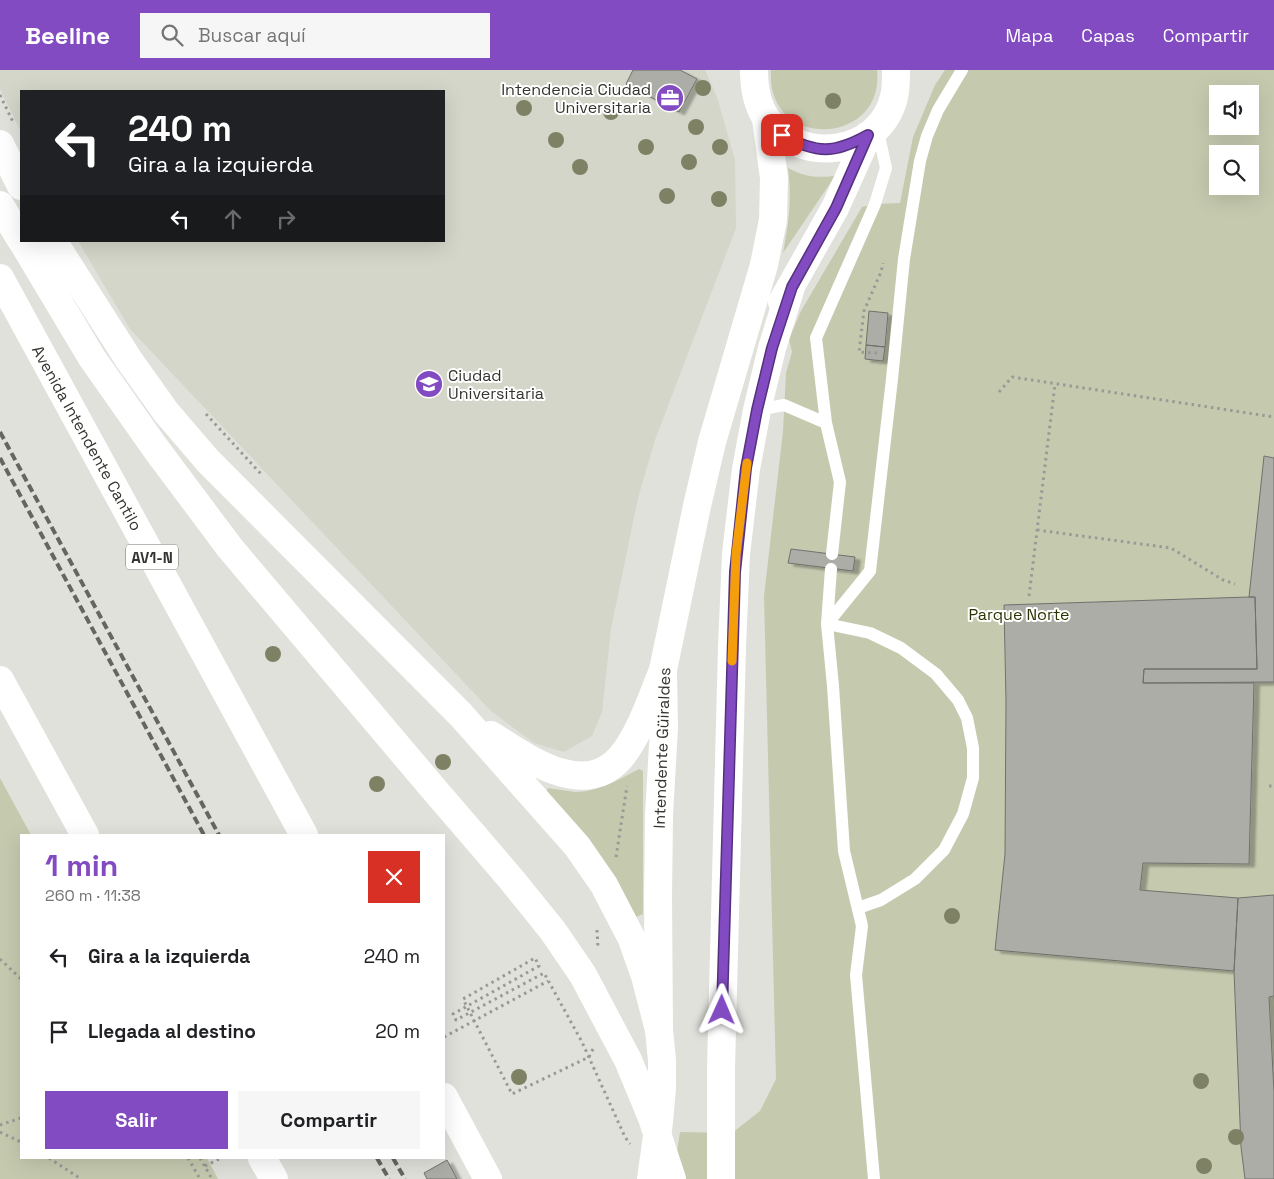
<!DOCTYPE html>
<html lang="es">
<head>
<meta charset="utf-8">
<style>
  :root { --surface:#fff; --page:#f6f6f6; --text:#202124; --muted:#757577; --accent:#834bc1 }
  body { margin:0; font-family:"Space Grotesk",sans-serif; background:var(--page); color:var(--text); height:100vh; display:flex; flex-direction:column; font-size:19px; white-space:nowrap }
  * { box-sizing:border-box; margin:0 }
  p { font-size:16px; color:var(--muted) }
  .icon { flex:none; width:28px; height:28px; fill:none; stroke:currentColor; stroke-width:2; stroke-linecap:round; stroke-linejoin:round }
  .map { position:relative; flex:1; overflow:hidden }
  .side { position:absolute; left:20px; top:764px; width:425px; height:325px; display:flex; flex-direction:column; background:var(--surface); border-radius:0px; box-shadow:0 5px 20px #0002 }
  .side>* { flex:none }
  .hud { position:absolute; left:20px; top:20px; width:425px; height:152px; border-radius:0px; box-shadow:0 5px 20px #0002; background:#202124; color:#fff; overflow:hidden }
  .tools { position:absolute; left:1209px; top:15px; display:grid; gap:10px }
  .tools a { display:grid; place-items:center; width:50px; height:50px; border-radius:0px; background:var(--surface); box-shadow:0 5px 20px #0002; font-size:25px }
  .pin { position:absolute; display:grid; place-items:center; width:42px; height:42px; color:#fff; margin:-21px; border-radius:10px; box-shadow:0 2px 8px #0006 }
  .me { position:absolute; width:55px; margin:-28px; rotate:1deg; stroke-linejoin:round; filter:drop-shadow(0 0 4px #0008) }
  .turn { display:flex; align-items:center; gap:18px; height:105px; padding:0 25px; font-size:22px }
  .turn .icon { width:65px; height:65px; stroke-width:2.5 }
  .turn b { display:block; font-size:35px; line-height:42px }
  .lanes { display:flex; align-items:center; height:48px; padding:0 25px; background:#0003; justify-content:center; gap:25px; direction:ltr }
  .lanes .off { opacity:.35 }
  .round { display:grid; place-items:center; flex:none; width:52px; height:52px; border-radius:0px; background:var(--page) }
  .summary { display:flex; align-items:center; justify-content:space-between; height:85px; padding:0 25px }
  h1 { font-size:30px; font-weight:700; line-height:38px; color:var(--accent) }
  .cta { display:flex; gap:10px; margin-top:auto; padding:10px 25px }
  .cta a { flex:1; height:58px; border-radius:0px; background:var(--accent); color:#fff; font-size:20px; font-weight:700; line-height:58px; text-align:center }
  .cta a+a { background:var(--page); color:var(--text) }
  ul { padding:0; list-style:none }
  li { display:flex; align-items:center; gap:15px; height:75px; padding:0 25px }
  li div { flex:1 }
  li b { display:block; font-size:19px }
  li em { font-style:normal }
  header { display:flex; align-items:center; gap:30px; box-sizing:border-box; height:70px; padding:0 25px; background:var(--accent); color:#fff }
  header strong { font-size:24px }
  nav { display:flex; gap:28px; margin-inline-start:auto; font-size:18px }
  .search { width:350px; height:45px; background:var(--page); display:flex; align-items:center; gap:12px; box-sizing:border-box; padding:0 18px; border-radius:0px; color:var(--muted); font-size:19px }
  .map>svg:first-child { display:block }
  .built { fill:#d4d6c9 }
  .green { fill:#c5caaf; fill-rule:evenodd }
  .building { fill:#acada7; stroke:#70716c; filter:url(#shadow) }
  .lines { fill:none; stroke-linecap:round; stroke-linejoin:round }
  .path { stroke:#999a96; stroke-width:3; stroke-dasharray:2.5 4; stroke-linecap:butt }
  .lane { stroke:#fff; stroke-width:12 }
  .secondary { stroke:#fff; stroke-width:28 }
  .highway { stroke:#fff; stroke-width:28 }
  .rail { stroke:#656562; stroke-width:4; stroke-dasharray:8 4; stroke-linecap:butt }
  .tree { fill:#7e8164 }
  .route-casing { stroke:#55317d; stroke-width:12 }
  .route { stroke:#834bc1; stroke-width:9 }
  .slow { stroke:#f59e0b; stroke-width:9 }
  .labels { text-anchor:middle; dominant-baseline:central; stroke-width:4; stroke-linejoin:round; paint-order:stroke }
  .shield { fill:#fffffe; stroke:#70706e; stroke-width:1 }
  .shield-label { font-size:15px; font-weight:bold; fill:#333331 }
  .poi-label { font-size:16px; fill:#333331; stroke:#fffffe; text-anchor:end }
  .street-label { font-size:16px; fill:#333331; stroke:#fffffe }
  .park-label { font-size:16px; fill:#2d3203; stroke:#fffffe }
</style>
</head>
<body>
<header>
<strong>Beeline</strong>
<div class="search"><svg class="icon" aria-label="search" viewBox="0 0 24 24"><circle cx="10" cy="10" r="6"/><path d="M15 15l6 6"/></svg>Buscar aquí</div>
<nav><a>Mapa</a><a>Capas</a><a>Compartir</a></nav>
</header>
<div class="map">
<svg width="1274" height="1109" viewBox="0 0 1274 1109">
  <defs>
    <filter id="shadow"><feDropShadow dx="5.5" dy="3" stdDeviation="1" flood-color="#0004"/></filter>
  </defs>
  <rect width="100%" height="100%" fill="#e0e1db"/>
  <!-- built -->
  <path class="built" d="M0,0H705L717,27L735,90L736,158L655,370L638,428L611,559L602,642L592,666L564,682L534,673L491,641L130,259L78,171H444V21H21V62L0,19Z"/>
  <!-- green -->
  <path class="green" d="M771,0H877C885,77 765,81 771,0Z
    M945,0H1274V1109H673L680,1062L732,1063L760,1041L776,1009L764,526L783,361L786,303L792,282L789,269L801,241L862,137L875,134L900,133L913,67L935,15ZM1218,24H1250V56H1218ZM1218,84H1250V116H1218Z
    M788,98C806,107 815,108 835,106L783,183C789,152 792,129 788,98Z
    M639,699L643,701V844L636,847L622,820L546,722L548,718C557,719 566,721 575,722C598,722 620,709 639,699Z
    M0,708L31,765H21V1088H207L218,1109H0Z"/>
  <!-- building -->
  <path class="building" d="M633,0H680L697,9L679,42L626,14Z
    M869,241L888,243L885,277L866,275Z
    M866,275L885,277L883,291L865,289Z
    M1264,386L1274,388V612L1143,613L1144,599H1257L1255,527H1249Z
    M791,479L855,487L853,501L788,493Z
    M1249,527H1255L1257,599H1144L1143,613H1254L1249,794L1143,793L1140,820L1238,828L1234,901L995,880L1005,784L1006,631L1004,535Z
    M1274,825V926L1269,927L1274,1022V1109H1245L1241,1077L1234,901L1238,828Z
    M447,1090L457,1109H427L424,1103Z"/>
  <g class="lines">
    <!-- path -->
    <path class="path" d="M0,25L13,52
      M877,283L859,282L864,241L881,202L883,193
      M999,322L1012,307L1274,347
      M206,344L261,404
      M1037,460L1171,478L1223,510L1235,514
      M1029,526L1055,314
      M1269,716H1274
      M616,787L627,716
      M597,860L598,878
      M0,889L21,909
      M444,967L548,911
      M593,979L589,987L512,1024L463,929L535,888L539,896L453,944L456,950L544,903L582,972L625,1067L630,1074
      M0,1055L21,1048
      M0,1062L21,1072
      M49,1088L81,1109
      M188,1088L200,1109
      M200,1088L212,1109
      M205,1096L221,1088"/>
    <!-- lane -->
    <path class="lane" d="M757,340L784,335L826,353
      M832,484L840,412L826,353L816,268L875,134L886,98L877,57
      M831,499L827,554L870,563L901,578L936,604L958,630L967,648L973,678V708L963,744L944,780L915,809L881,830L858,838
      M874,1109L856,905L862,856L844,781L833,616L827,554L870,501L892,309L904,189L920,91L927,66L938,40L962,0"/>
    <!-- secondary -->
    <path class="secondary" d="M754,0C754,17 756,33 766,48C799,96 880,86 894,27C896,19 896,8 896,0
      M782,232L835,138L868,65
      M651,1109L659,1052L662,1018V990L659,960L658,828L659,745L664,658L663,600L697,436L712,372L764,195L773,150L774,108L766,49
      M721,1109V998L732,577L736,484L746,399L757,340L772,278L791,217"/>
    <!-- highway -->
    <path class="highway" d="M0,74L21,116
      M0,135L21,170
      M22,171L92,288L156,379L230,478L432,717L511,809L553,861L583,905L628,990L652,1048L672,1109
      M53,171L129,290L166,342L208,391L461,645L577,776L604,815L632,869L645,906L659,960
      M0,208L304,765
      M0,610L85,765
      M491,665C527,688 584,730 621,687C640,664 652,627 663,600
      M444,1027L488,1109
      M262,1088L274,1109"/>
    <!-- rail -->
    <path class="rail" d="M0,362L219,765
      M0,388L204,765
      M377,1088L389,1109
      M393,1088L405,1109"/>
  </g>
  <!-- trees -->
  <g class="tree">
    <circle cx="703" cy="18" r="8"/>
    <circle cx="833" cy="31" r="8"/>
    <circle cx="524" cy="38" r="8"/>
    <circle cx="611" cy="42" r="8"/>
    <circle cx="696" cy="57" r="8"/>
    <circle cx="556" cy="70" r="8"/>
    <circle cx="646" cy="77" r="8"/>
    <circle cx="720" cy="77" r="8"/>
    <circle cx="689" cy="92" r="8"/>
    <circle cx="580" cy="97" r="8"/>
    <circle cx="667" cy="126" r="8"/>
    <circle cx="719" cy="129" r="8"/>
    <circle cx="273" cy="584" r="8"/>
    <circle cx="443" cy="692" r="8"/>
    <circle cx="377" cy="714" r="8"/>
    <circle cx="952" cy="846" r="8"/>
    <circle cx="519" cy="1007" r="8"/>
    <circle cx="1201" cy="1011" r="8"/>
    <circle cx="1236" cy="1067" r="8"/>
    <circle cx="1204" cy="1096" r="8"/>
  </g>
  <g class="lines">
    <defs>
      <path id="route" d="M722,940L735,502L746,398L757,340L772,278L792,217L836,138L868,65C834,84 817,84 782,65"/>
    </defs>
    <!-- route casing -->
    <use href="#route" class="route-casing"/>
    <!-- route -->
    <use href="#route" class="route"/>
    <!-- slow -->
    <path class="slow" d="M732,591L736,484L747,393"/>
  </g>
  <!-- icons -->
  <defs>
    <symbol id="office-disc" viewBox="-11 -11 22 22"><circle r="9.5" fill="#834bc1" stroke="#fffffe"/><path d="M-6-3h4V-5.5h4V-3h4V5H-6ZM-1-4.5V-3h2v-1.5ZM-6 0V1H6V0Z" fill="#fff"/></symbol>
    <symbol id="university-disc" viewBox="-11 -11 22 22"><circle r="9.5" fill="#834bc1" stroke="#fffffe"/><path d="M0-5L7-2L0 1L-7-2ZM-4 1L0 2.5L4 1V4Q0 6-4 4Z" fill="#fff"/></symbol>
  </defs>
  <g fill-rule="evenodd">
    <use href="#office-disc" x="654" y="12" width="32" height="32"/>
    <use href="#university-disc" x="413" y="298" width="32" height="32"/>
  </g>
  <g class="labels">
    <!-- shield labels -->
    <rect class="shield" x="126" y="474.5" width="52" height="25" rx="4"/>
    <g class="shield-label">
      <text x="152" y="487">AV1-N</text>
    </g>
    <!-- poi labels -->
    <g class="poi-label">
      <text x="651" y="19">Intendencia Ciudad<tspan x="651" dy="18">Universitaria</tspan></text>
      <text x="448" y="305" text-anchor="start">Ciudad<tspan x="448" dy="18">Universitaria</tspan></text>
    </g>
    <!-- street labels -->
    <g class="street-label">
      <text transform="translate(87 368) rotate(61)">Avenida Intendente Cantilo</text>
      <text transform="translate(662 678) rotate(-88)">Intendente Güiraldes</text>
    </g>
    <!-- park labels -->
    <g class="park-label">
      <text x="1019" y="544">Parque Norte</text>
    </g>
  </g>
</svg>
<div class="tools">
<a><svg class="icon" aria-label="sound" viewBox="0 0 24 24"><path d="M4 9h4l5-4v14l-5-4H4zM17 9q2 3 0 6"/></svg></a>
<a><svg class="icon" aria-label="search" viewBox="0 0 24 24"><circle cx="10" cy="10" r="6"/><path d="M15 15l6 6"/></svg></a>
</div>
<div class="pin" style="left:782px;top:65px;background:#d93025"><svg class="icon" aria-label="arrive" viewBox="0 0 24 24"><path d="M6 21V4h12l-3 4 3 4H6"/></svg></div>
<svg class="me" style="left:722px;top:940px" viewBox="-20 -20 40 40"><path d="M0-17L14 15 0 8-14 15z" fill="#834bc1" stroke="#fff" stroke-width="4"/></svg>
<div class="hud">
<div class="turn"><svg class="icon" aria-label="left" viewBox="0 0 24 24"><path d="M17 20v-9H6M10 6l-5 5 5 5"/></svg><div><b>240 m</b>Gira a la izquierda</div></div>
<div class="lanes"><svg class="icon" aria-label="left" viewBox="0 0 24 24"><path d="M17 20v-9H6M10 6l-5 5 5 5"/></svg><svg class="icon off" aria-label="ahead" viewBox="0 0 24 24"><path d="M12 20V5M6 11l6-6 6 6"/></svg><svg class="icon off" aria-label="right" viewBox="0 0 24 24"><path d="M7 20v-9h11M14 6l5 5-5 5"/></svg></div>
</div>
<section class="side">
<div class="summary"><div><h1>1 min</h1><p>260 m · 11:38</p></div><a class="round" style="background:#d93025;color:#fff"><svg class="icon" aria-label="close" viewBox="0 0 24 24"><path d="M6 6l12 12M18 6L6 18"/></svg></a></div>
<ul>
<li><svg class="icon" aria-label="left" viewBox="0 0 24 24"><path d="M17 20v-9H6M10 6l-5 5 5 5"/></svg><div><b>Gira a la izquierda</b></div><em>240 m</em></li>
<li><svg class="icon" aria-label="arrive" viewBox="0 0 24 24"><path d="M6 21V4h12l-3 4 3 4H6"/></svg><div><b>Llegada al destino</b></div><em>20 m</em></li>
</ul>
<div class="cta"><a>Salir</a><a>Compartir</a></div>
</section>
</div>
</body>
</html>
